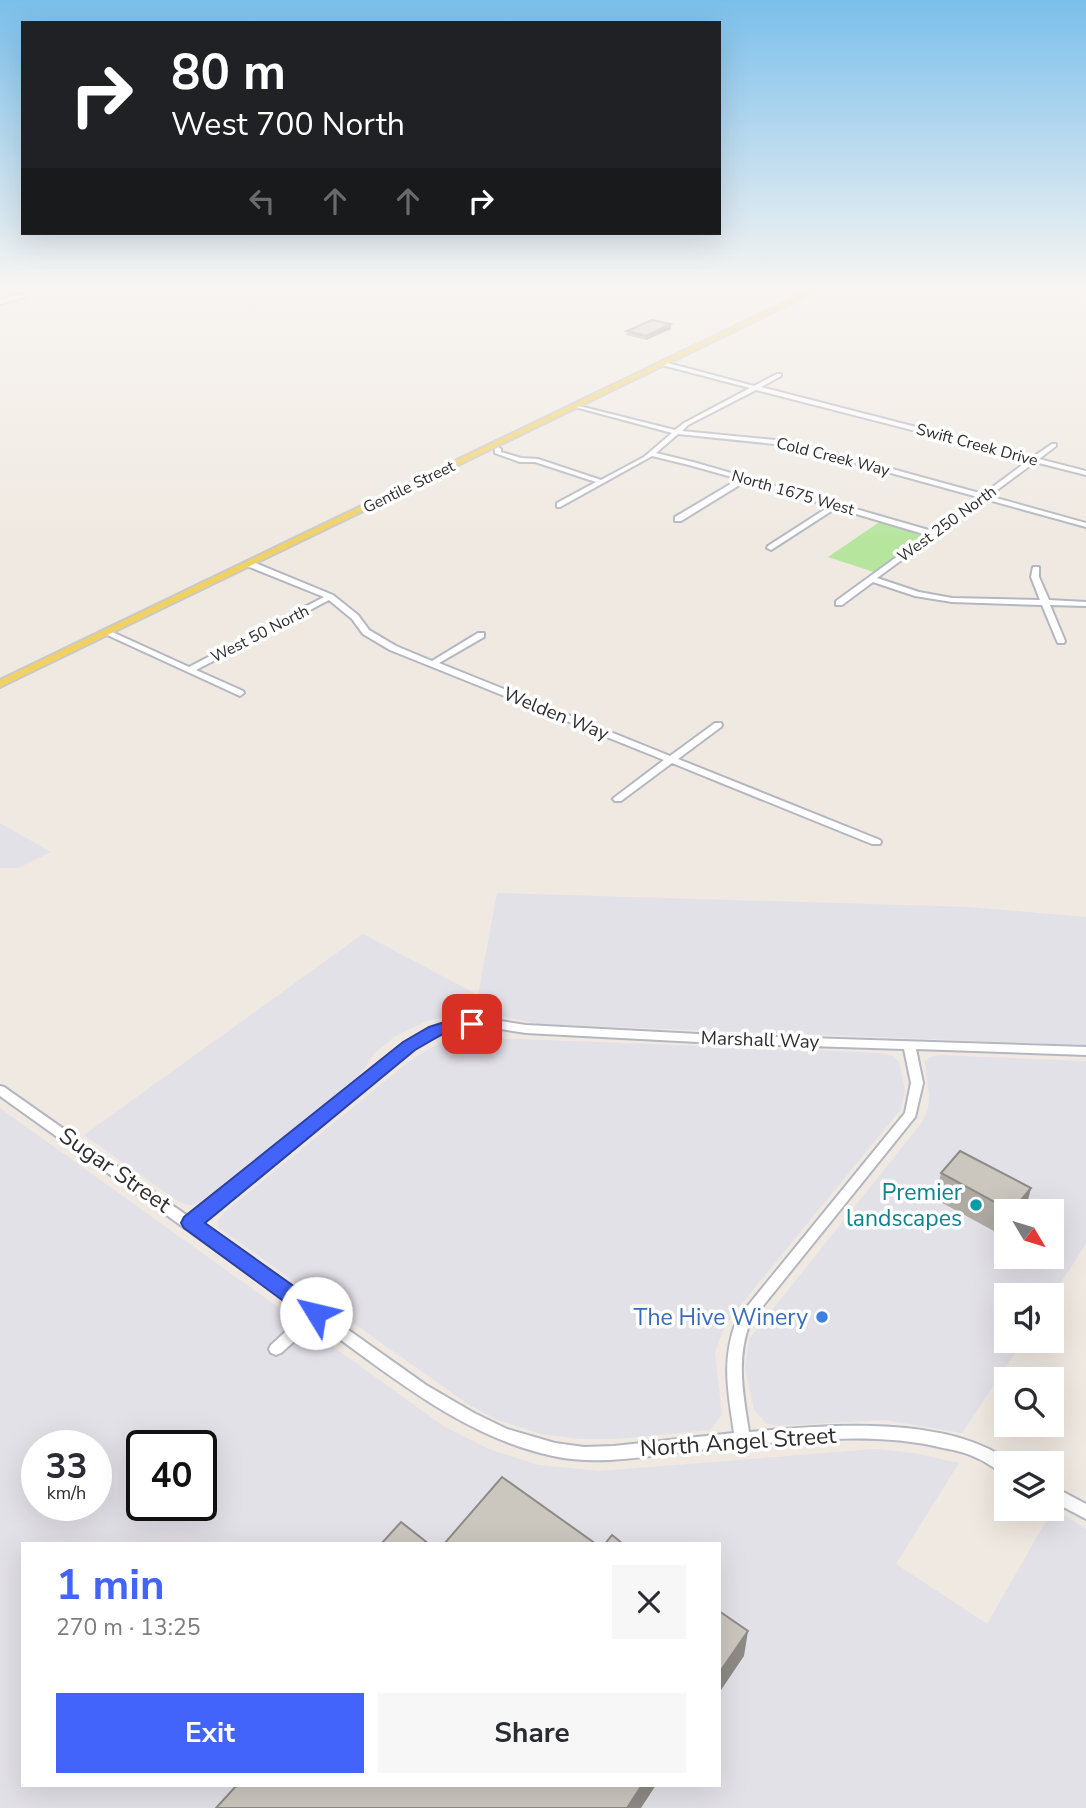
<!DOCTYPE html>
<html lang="en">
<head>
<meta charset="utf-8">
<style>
  :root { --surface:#fff; --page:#f7f7f7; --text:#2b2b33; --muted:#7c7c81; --accent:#4264fb }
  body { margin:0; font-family:"Nunito Sans",sans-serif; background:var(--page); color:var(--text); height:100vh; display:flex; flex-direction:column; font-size:26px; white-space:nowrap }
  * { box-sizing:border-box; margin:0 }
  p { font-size:23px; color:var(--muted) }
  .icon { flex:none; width:38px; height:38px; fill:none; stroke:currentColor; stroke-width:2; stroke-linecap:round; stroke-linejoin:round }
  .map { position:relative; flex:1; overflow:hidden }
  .drawer { position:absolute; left:21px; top:1542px; width:700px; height:245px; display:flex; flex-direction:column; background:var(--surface); border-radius:0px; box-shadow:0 7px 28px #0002 }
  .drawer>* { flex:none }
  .top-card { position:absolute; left:21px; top:21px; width:700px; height:214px; border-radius:0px; box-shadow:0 7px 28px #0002; background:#202124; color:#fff; overflow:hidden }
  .needle { width:46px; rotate:128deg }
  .fabs { position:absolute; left:994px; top:1199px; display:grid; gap:14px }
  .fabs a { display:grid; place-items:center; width:70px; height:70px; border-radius:0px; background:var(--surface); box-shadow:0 7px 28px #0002; font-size:35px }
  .speed { position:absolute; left:21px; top:1430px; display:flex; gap:14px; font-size:35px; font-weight:700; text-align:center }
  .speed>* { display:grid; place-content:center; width:91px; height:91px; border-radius:50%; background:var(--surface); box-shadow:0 7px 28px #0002; line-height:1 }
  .speed small { font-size:18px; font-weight:400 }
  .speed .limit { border:4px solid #111; border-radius:10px; background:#fff; color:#111 }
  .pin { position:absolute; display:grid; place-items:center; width:60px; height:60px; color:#fff; margin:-30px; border-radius:14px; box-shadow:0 4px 10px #0006 }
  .me { position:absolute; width:77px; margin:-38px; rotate:306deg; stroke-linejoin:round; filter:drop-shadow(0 0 5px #0008) }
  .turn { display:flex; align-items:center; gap:24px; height:147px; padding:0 35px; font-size:32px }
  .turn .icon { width:91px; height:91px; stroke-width:2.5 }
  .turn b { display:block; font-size:49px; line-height:60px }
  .lanes { display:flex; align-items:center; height:66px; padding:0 35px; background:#0003; justify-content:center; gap:35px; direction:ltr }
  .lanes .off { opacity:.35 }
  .round { display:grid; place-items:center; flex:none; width:74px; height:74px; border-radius:0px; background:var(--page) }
  .head { display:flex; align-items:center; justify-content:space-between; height:119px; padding:0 35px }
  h1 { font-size:42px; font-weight:700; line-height:52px; color:var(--accent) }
  .cta { display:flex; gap:14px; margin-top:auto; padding:14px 35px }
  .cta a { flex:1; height:80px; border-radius:0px; background:var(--accent); color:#fff; font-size:28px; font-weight:700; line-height:80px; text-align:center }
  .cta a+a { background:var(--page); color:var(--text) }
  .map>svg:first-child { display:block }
  .industrial { fill:#e3e1e8; fill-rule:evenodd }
  .green { fill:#b6e59e }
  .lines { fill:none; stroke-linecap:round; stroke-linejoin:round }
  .minor-casing { stroke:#b4b7c1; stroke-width:4 }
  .major-casing { stroke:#c9c9c9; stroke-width:4 }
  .minor { fill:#fff; fill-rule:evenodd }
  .major { fill:#f2d163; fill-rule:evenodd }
  .wall { fill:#afaba4 }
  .shaded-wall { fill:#8e8b86 }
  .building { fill:#cbc7bf; stroke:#8e8b86; stroke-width:2 }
  .route { fill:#4264fb; stroke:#2b41a3; stroke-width:2 }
  .culture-dot { fill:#0f9aa8; stroke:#fff; stroke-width:2.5 }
  .shop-dot { fill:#3f7fe0; stroke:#fff; stroke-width:2.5 }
  .labels { text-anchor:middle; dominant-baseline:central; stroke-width:7; stroke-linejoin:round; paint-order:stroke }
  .far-street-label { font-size:16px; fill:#2e2e2e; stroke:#fff }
  .street-label { font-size:19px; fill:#2e2e2e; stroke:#fff }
  .near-street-label { font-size:23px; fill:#2e2e2e; stroke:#fff }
  .near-culture-label { font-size:23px; fill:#0d838f; stroke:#fff; text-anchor:end }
  .near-shop-label { font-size:23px; fill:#366cbe; stroke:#fff; text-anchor:end }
</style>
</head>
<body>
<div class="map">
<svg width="1086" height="1808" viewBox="0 0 1086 1808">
  <rect width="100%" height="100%" fill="#efe9e1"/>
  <!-- industrial -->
  <path class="industrial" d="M0,823L51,852L18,868H0Z
    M497,893L970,907L1086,917V1045L537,1024L497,1015L461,1014L427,1021L394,1037L375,1053L356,1080L199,1203L190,1205L179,1202L84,1135L363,934L478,995Z
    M467,1037L882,1053L893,1056L899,1062L905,1090L901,1109L726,1323L715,1352L722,1415L710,1430L617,1439H579L541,1434L498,1420L469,1405L219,1228L218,1220L225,1212L412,1059L439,1043Z
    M939,1055L1086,1061V1244L1052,1296L1006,1295V1340L1023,1341L962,1433L885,1420L776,1426L766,1423L754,1410L745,1368L749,1339L922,1122L928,1109L929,1096L925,1061L930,1057ZM1006,1211H1052V1256H1006Z
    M0,1108L445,1427L491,1450L539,1465L600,1471L875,1449L914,1453L959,1463L896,1564L987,1624L1053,1509L1086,1529V1808H0ZM37,1446H96V1505H37ZM142,1446H201V1505H142ZM23,1544H719V1785H23Z"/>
  <!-- green -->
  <path class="green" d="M881,521L920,533L922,536L874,572L828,557Z"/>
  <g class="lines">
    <defs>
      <path id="minor" d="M26,293L28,296L0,304V300Z
        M664,362L754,386L777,374H781V376L761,387L1033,457L1052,444H1056V446L1039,459L1086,471V475L1035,462L989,496L1086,523V527L985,499L877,578L919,592L952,598L1040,600L1031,577L1033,567H1039V577L1049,600L1086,602V606L1050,605L1065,641L1064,643H1058L1057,641L1042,605L952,602L915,596L873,582L842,605H836V601L927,535L836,508L771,550L767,548L768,546L830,506L746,481L681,521H675V517L739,479L689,465L652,456L560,507H557V503L596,482L535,462H520L495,453V449L498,447L501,449V452L521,458L538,459L601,480L644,457L672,433L575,407V405L675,430L684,423L750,388L662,365V363ZM756,390L1029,460L983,494L812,447L775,440L682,431L688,425ZM678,434L775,444L811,451L978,497L932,531L693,462L656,453Z
        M247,562H253L333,595L358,615L369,630L396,646L432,661L478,633H484V637L439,663L670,756L715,723H721L722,725L721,727L678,759L880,840L881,842L880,844H872L672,763L621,801H615L613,799L615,797L664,760L390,650L363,634L352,619L329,600L196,670L243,691L244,693L240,696L103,633L104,631H110L189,667L324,597L247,566Z
        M488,1019L526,1025L717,1035L1086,1047V1055L916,1049L923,1083L915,1117L750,1322C736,1359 743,1394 749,1432C827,1425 947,1414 1012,1463H1006V1474C996,1470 988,1463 979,1459C968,1453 955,1450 943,1448C873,1430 778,1442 706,1449C656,1454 603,1467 553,1456C463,1437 389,1374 316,1322L281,1353L276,1355L271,1353L269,1349L271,1345L305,1314L0,1096V1086L4,1087L189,1217L405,1043L431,1028L453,1021ZM488,1027L526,1033L717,1043L904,1049L911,1083L905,1113L737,1319C721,1360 728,1391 734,1433L614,1446L584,1447L555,1443L507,1429L474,1413L426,1385L199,1224L413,1049C444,1031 452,1028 488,1027Z
        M1052,1486L1086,1504V1519L1052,1501Z"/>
      <path id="major" d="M812,289H821L0,687V680Z"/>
    </defs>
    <!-- minor casing -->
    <use href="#minor" class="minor-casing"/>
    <!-- major casing -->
    <use href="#major" class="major-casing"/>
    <!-- minor -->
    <use href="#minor" class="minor"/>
    <!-- major -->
    <use href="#major" class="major"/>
  </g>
  <!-- wall -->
  <path class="wall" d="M671,324V329L646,340L626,335L627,331Z
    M941,1173L1031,1188L1025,1211H1006V1236L1005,1237L935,1199Z"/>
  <!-- shaded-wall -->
  <path class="shaded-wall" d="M671,324V329L646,340V336Z
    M1031,1188L1025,1211H1012Z
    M748,1631L744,1656L719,1693V1673Z
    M642,1785H656L641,1808H627Z"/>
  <!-- building -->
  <path class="building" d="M652,320L671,324L646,336L627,331Z
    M960,1151L1031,1188L1012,1211H1011L941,1173Z
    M502,1477L596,1544H444Z
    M401,1522L429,1544H381Z
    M612,1535L623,1544H605Z
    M719,1611L748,1631L719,1673Z
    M237,1785H642L627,1808H216Z"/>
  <!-- sky -->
  <linearGradient id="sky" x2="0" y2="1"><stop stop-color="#7abfeb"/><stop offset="0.53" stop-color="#f8f5f2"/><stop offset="1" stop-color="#f8f5f2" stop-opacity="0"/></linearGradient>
  <rect width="1086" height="542" fill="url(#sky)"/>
  <!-- route -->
  <path class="route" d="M457,1018H472L481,1024L478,1028L441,1035L415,1050L205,1223L323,1307L326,1313L323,1319L316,1322L308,1319L184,1228L181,1223L184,1217L403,1042L429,1027Z"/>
  <!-- markers -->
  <circle class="culture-dot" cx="976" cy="1205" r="7"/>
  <circle class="shop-dot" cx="822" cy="1317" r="7"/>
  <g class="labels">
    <!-- far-street labels -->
    <g class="far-street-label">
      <text transform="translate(977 445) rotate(15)">Swift Creek Drive</text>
      <text transform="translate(833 457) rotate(14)">Cold Creek Way</text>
      <text transform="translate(409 487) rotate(-26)">Gentile Street</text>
      <text transform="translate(793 493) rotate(16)">North 1675 West</text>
      <text transform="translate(947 524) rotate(-36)">West 250 North</text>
      <text transform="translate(260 634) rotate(-27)">West 50 North</text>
    </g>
    <!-- street labels -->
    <g class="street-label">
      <text transform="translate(556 714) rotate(22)">Welden Way</text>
      <text transform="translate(760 1040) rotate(2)">Marshall Way</text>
    </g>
    <!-- near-street labels -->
    <g class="near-street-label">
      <text transform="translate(115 1170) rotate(35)">Sugar Street</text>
      <text transform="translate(738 1442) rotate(-4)">North Angel Street</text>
    </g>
    <!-- near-culture labels -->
    <g class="near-culture-label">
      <text x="962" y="1192">Premier<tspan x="962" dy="26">landscapes</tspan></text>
    </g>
    <!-- near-shop labels -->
    <g class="near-shop-label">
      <text x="808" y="1317">The Hive Winery</text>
    </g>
  </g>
</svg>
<div class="fabs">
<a><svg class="needle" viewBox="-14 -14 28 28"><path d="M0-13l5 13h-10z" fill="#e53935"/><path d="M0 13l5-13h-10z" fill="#7c7c81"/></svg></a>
<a><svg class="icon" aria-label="sound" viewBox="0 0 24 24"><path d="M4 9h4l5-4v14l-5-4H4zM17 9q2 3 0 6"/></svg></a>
<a><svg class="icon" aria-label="search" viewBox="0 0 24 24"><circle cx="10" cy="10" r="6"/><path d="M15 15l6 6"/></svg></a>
<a><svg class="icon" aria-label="layers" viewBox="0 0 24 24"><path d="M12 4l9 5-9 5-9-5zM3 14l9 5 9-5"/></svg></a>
</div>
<div class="speed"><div>33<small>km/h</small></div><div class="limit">40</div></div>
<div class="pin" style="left:472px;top:1024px;background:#d93025"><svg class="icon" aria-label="arrive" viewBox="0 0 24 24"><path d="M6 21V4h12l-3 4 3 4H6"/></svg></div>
<svg class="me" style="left:316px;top:1313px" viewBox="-20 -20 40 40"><circle r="19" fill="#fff"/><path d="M0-13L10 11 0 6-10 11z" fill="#4264fb"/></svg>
<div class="top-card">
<div class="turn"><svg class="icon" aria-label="right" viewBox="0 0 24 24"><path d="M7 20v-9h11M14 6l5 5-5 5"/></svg><div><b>80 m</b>West 700 North</div></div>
<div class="lanes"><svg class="icon off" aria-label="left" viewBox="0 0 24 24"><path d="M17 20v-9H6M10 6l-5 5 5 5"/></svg><svg class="icon off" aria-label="ahead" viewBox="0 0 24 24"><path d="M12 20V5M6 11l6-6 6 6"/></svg><svg class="icon off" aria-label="ahead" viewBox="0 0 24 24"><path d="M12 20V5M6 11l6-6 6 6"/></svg><svg class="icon" aria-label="right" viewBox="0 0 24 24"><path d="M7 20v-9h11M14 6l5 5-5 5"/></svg></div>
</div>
<section class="drawer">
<div class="head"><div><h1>1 min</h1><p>270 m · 13:25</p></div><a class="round"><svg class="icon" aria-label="close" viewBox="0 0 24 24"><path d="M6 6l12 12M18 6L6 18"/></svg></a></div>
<div class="cta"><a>Exit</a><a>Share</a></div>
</section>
</div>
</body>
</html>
